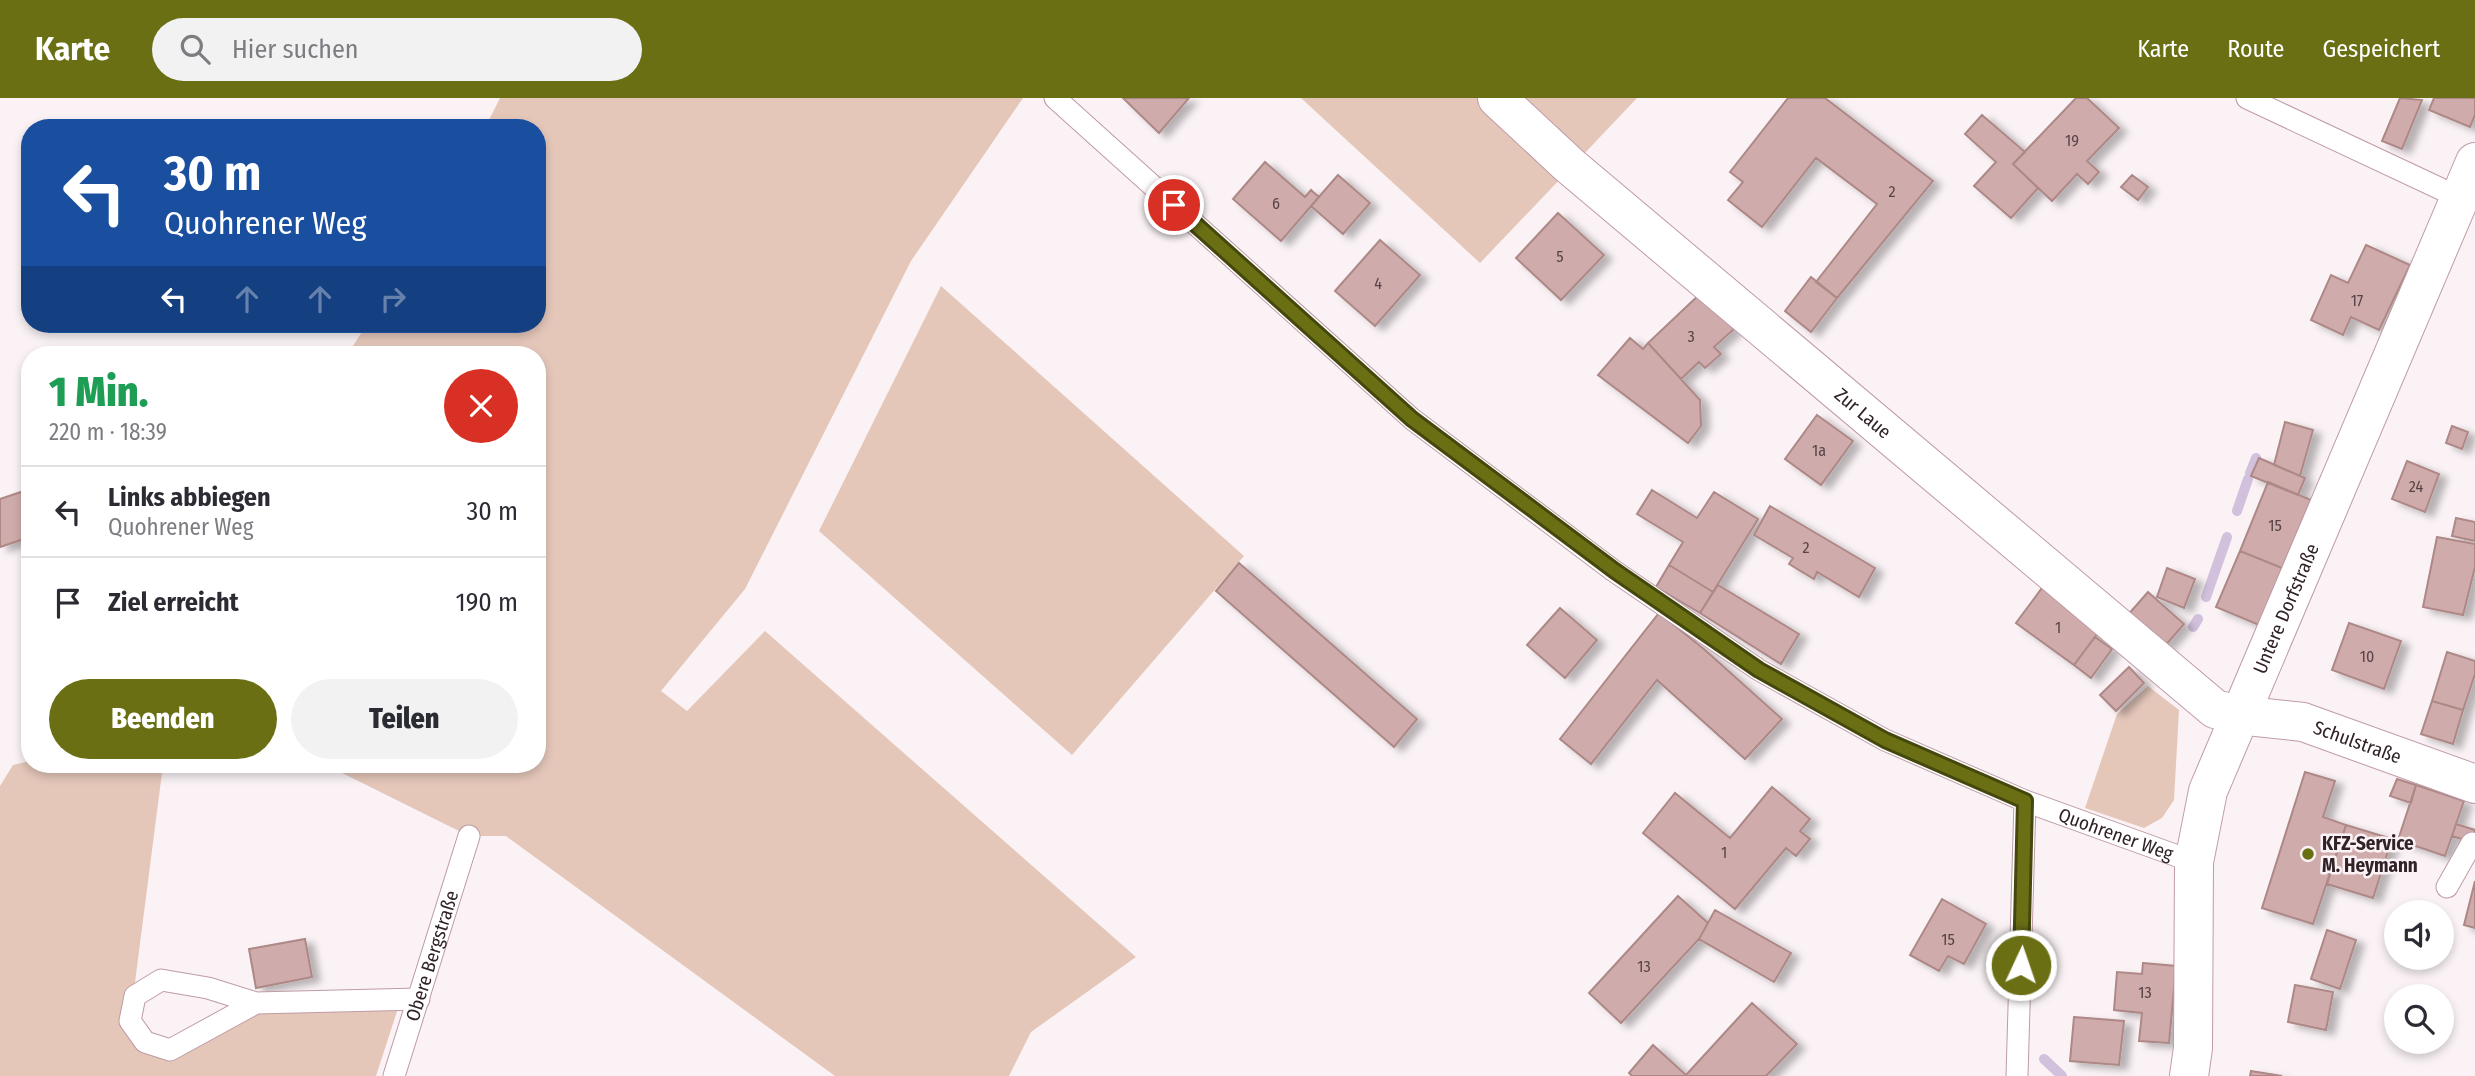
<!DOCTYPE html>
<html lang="de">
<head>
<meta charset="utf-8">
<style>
  :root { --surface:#fff; --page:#f2f2f3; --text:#2b2b33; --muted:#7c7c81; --line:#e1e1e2; --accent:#6a6f14 }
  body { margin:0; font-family:"Fira Sans Condensed",sans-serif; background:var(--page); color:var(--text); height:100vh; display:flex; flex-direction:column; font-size:26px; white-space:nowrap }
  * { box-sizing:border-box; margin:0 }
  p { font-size:23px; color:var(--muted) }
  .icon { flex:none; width:38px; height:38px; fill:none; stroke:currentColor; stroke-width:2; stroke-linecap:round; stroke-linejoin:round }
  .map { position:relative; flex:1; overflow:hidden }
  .details { position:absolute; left:21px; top:248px; width:525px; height:427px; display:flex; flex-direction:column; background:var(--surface); border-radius:28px; box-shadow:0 4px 10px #0003 }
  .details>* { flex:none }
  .banner { position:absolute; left:21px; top:21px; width:525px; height:214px; border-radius:28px; box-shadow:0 4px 10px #0003; background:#1a4fa0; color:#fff; overflow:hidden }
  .tools { position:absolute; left:2384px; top:802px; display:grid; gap:14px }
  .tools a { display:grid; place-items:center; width:70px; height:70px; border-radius:50%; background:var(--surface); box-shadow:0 4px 10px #0003; font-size:35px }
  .pin { position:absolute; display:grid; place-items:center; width:60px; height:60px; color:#fff; margin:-30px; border:4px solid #fff; border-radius:50%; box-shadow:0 2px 7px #0007 }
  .me { position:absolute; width:77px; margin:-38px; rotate:3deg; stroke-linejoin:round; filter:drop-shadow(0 0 5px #0008) }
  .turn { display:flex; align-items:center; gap:24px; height:147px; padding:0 28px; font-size:32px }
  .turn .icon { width:91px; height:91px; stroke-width:2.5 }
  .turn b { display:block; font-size:49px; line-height:60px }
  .lanes { display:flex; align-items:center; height:66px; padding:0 28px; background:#0003; justify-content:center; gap:35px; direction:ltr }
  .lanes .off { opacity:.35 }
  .round { display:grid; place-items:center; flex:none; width:74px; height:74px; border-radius:37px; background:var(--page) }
  .headline { display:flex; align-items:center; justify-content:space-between; height:119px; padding:0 28px }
  h1 { font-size:42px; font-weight:800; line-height:52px; color:#1e9e55 }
  .primary-button { display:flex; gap:14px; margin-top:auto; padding:14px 28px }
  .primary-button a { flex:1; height:80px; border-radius:42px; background:var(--accent); color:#fff; font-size:28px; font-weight:800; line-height:80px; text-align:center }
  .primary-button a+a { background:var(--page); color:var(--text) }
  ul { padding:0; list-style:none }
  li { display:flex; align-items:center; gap:21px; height:91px; padding:0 28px; border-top:2px solid var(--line) }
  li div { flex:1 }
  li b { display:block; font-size:26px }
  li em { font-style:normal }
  header { display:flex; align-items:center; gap:42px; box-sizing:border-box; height:98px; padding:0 35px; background:var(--accent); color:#fff }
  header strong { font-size:33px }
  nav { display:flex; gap:38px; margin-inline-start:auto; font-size:24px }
  .search { width:490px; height:63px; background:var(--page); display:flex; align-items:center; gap:18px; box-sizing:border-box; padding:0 24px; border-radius:38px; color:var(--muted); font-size:26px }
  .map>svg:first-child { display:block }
  .green { fill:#e5c7ba }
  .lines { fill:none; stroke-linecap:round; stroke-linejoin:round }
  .stream { stroke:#d1c1dc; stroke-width:10 }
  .building { fill:#cfacab; stroke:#ad8887; stroke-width:2; filter:url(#shadow) }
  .lane-casing { stroke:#bf9ba6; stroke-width:23 }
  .street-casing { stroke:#bf9ba6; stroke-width:40 }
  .lane { stroke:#fff; stroke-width:21 }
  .street { stroke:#fff; stroke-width:38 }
  .route-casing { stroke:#45480d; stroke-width:18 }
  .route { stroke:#6a6f14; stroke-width:12 }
  .poi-dot { fill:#6a6f14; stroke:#faf2f5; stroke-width:2.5 }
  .labels { text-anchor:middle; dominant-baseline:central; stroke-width:5; stroke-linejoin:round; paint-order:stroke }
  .number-label { font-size:16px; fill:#584448 }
  .street-label { font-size:19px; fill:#302227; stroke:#faf2f5 }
  .poi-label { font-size:19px; font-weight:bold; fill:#302227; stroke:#faf2f5; text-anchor:start }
</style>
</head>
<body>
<header>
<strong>Karte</strong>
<div class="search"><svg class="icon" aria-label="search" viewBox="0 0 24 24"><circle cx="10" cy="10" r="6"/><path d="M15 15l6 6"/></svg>Hier suchen</div>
<nav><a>Karte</a><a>Route</a><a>Gespeichert</a></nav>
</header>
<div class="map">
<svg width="2475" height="978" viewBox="0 0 2475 978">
  <defs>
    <filter id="shadow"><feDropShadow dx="8" dy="4.5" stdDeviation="3.5" flood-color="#0004"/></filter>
  </defs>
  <rect width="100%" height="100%" fill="#faf2f5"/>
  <!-- green -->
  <path class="green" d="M500,0H1023L911,163L745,491L661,593L687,613L765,533L1136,859L1031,934L1009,978H835L506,738H469L326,667H537V257H347L367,226H537V30H485Z
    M1301,0H1483L1565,76L1480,165Z
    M1520,0H1637L1582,58Z
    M941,188L1244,458L1072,657L819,433Z
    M2148,588L2179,612L2174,702L2162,720L2144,730L2085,710L2117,616Z
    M30,663V667H163L130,923L170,952L256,905L401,901L376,978H0V688L13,667Z"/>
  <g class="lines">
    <!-- stream -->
    <path class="stream" d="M2250,375L2256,360
      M2237,413L2248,381
      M2206,499L2227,439
      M2193,529L2198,521
      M2044,961L2062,978"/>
  </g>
  <!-- building -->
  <path class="building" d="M1123,0H1189L1159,35Z
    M1788,0H1825L1933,83L1837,200L1816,184L1877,106L1816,60L1762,129L1728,102L1743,84L1730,74Z
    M2076,0H2087L2119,30L2087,63L2099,74L2088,86L2077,76L2052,103L2013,66Z
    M2400,0L2422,2L2402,51L2382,43Z
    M2434,0H2475V17L2470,29L2429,12Z
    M1982,17L2025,54L2013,66L2038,90L2011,120L1974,88L1996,64L1965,36Z
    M1265,64L1305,99L1311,92L1319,99L1281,143L1233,101Z
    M1338,77L1370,105L1343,136L1311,108Z
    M2132,77L2148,89L2138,102L2121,89Z
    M1558,115L1604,157L1561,202L1516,160Z
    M1380,142L1420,177L1375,228L1335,193Z
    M2366,147L2410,167L2379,232L2351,219L2343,237L2311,222L2331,177L2348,185Z
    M1811,179L1837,200L1811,234L1785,213Z
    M1701,195L1734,231L1714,249L1721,256L1705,270L1699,264L1681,281L1648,245Z
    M1630,240L1643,251L1648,245L1700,302L1701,328L1688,345L1598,277Z
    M1817,317L1853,343L1821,387L1785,361Z
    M2285,324L2313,332L2300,378L2274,367Z
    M2452,328L2468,334L2462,351L2446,345Z
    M2259,360L2305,380L2298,397L2251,378Z
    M2407,363L2439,376L2425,414L2392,401Z
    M2268,384L2311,402L2282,470L2240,453Z
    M30,391V439L0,449V401Z
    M1652,392L1697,420L1714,394L1758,421L1713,494L1669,467L1683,444L1637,416Z
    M1770,408L1875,470L1859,499L1817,474L1814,481L1789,466L1793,460L1754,437Z
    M2456,420L2475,424V443L2452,438Z
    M2437,439L2475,446V469L2463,517L2423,509Z
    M2240,453L2282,470L2259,527L2216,509Z
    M1239,465L1417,621L1394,649L1216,493Z
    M1669,467L1713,494L1700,515L1656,489Z
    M2167,470L2195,481L2184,510L2157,499Z
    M1718,487L1799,536L1781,566L1700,515Z
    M2042,490L2100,532L2074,567L2016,525Z
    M2148,494L2184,526L2164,549L2127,518Z
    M1560,510L1597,542L1565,580L1527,547Z
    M1659,515L1705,552L1782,621L1745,661L1657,582L1591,666L1560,641Z
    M2349,525L2401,543L2384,591L2332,572Z
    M2095,539L2112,551L2091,580L2074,567Z
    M2447,554L2475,563V576L2463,612L2432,603Z
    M2129,569L2144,585L2116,613L2100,597Z
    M2432,603L2463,612L2453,646L2421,636Z
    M2305,674L2335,683L2323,719L2346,727L2313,826L2262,810Z
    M2397,681L2416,687L2411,705L2390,698Z
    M2416,687L2464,703L2445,758L2398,742Z
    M1772,689L1810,721L1800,733L1810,741L1796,758L1786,750L1735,811L1643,735L1675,695L1730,740Z
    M2456,726L2475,732V745L2452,738Z
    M2346,727L2392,741L2373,800L2327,786Z
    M2475,783V830L2464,827Z
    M1678,798L1708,825L1699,841L1621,925L1589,895Z
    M1942,801L1986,826L1964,866L1948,858L1939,873L1910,857Z
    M1715,812L1791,855L1774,884L1699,841Z
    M2327,832L2356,842L2340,891L2311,881Z
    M305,841L312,879L256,890L249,851Z
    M2143,865L2176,868L2169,945L2139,943L2142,915L2114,912L2117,874L2142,876Z
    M2295,887L2333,894L2326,932L2288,924Z
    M1752,905L1797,946L1766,978H1632L1629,975L1653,947L1686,977Z
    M2074,919L2124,923L2119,967L2070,963Z
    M2251,973L2282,978H2250Z"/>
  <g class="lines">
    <defs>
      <g id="lane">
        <path id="s1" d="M1055,0L1412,321L1614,473L1759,572L1885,642L2025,703L2194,764"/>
        <path d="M2247,0L2458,99"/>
        <path d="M2447,789L2472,745"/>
        <path d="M256,905L170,952L145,944L130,923L135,898L161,882L208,890L256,905L419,901"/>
        <path id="s2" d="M394,978L469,738"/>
        <path d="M2017,978L2025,703"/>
      </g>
      <g id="street">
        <path id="s3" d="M1497,0L1569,67L2215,611L2238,617L2303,624L2475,686"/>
        <path id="s4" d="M2189,978L2193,950L2194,764L2208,693L2475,64"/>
      </g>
    </defs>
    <!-- lane casing -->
    <use href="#lane" class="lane-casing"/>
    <!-- street casing -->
    <use href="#street" class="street-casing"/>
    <!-- lane -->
    <use href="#lane" class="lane"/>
    <!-- street -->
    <use href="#street" class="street"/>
  </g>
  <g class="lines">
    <defs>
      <path id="route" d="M1174,107L1412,321L1615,473L1759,572L1885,642L2025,703L2021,867"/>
    </defs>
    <!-- route casing -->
    <use href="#route" class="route-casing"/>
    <!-- route -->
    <use href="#route" class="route"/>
  </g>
  <!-- markers -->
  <circle class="poi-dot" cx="2308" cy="756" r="7"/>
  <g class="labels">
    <!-- number labels -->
    <g class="number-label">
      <text x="2072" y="42">19</text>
      <text x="1892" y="93">2</text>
      <text x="1276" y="105">6</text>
      <text x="1560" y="158">5</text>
      <text x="1378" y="185">4</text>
      <text x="2357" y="202">17</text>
      <text x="1691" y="238">3</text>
      <text x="1819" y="352">1a</text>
      <text x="2416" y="388">24</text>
      <text x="2275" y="427">15</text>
      <text x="1806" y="449">2</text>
      <text x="2058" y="529">1</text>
      <text x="2367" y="558">10</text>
      <text x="1724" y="754">1</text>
      <text x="1948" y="841">15</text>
      <text x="1644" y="868">13</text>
      <text x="2145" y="894">13</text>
    </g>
    <!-- street labels -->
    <g class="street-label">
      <text stroke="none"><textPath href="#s3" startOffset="483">Zur Laue</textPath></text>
      <text stroke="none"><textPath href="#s4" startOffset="485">Untere Dorfstraße</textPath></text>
      <text stroke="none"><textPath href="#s3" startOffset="1090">Schulstraße</textPath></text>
      <text stroke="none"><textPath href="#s1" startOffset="1302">Quohrener Weg</textPath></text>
      <text stroke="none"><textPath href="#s2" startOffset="126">Obere Bergstraße</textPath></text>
    </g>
    <!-- poi labels -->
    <g class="poi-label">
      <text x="2322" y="745">KFZ-Service<tspan x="2322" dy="22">M. Heymann</tspan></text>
    </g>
  </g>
</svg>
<div class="tools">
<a><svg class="icon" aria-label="sound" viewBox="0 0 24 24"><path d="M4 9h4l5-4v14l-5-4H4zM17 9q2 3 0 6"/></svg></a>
<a><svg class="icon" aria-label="search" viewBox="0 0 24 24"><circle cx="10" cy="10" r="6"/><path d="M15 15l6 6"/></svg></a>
</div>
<div class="pin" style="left:1174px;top:107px;background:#d93025"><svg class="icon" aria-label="arrive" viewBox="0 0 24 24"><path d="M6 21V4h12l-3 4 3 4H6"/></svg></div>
<svg class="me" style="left:2021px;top:867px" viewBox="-20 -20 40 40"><circle r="17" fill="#6a6f14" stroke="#fff" stroke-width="3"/><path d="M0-11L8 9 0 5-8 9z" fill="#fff"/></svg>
<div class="banner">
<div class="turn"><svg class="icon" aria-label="left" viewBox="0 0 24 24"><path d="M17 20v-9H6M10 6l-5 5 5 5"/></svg><div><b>30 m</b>Quohrener Weg</div></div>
<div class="lanes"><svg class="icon" aria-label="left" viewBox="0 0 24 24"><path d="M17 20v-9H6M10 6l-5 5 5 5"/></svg><svg class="icon off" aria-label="ahead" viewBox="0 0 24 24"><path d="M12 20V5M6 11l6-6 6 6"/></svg><svg class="icon off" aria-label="ahead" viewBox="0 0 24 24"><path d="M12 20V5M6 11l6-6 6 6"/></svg><svg class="icon off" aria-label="right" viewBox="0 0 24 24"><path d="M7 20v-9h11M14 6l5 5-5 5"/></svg></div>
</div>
<section class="details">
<div class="headline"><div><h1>1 Min.</h1><p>220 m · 18:39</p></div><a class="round" style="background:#d93025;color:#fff"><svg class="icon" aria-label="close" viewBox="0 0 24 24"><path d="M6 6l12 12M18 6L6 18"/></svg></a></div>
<ul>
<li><svg class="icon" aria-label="left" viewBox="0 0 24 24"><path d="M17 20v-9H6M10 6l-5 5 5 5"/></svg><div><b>Links abbiegen</b><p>Quohrener Weg</p></div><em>30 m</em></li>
<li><svg class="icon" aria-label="arrive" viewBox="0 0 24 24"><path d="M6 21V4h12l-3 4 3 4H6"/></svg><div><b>Ziel erreicht</b></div><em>190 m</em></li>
</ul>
<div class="primary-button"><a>Beenden</a><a>Teilen</a></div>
</section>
</div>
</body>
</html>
